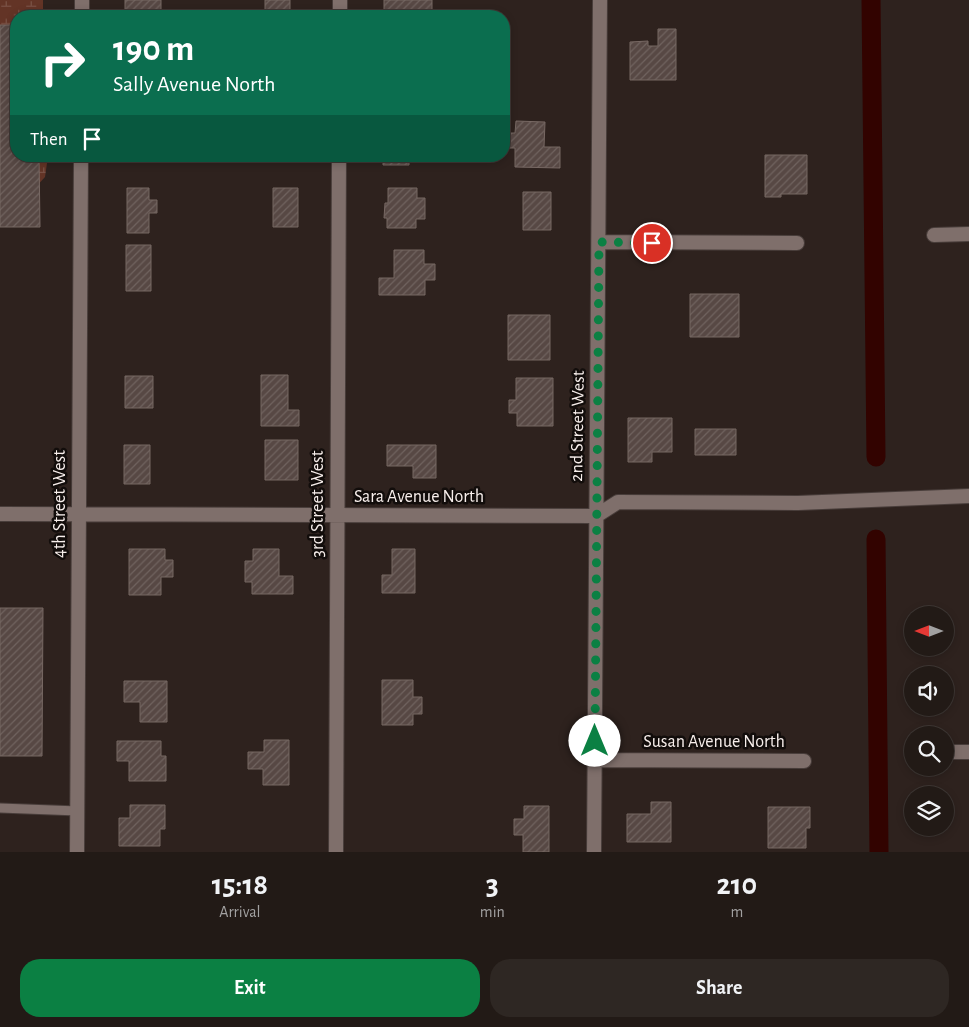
<!DOCTYPE html>
<html lang="en">
<head>
<meta charset="utf-8">
<style>
  :root { --surface:#221a16; --page:#2e2723; --text:#f1f3f6; --muted:#a2a1a1; --line:#3f3835; --accent:#0b8043 }
  body { margin:0; font-family:"Alegreya Sans",sans-serif; background:var(--page); color:var(--text); height:100vh; display:flex; flex-direction:column; font-size:19px; white-space:nowrap }
  * { box-sizing:border-box; margin:0 }
  p { font-size:16px; color:var(--muted) }
  .icon { flex:none; width:28px; height:28px; fill:none; stroke:currentColor; stroke-width:2; stroke-linecap:round; stroke-linejoin:round }
  .map { position:relative; height:852px; overflow:hidden }
  .sheet { display:flex; flex-direction:column; background:var(--surface); flex:1 }
  .sheet>* { flex:none }
  .top-card { position:absolute; left:10px; top:10px; width:500px; height:152px; border-radius:20px; box-shadow:0 2px 8px #0003,0 0 0 1px var(--line); background:#0b6e4f; color:#fff; overflow:hidden }
  .needle { width:32px; rotate:270deg }
  .buttons { position:absolute; left:904px; top:606px; display:grid; gap:10px }
  .buttons a { display:grid; place-items:center; width:50px; height:50px; border-radius:50%; background:var(--surface); box-shadow:0 2px 8px #0003,0 0 0 1px var(--line); font-size:25px }
  .pin { position:absolute; display:grid; place-items:center; width:42px; height:42px; color:#fff; margin:-21px; border:2px solid #fff; border-radius:50%; box-shadow:0 1px 5px #0007 }
  .me { position:absolute; width:55px; margin:-28px; rotate:0deg; stroke-linejoin:round; filter:drop-shadow(0 0 4px #0008) }
  .turn { display:flex; align-items:center; gap:18px; height:105px; padding:0 20px; font-size:22px }
  .turn .icon { width:65px; height:65px; stroke-width:2.5 }
  .turn b { display:block; font-size:35px; line-height:42px }
  .then { display:flex; align-items:center; height:48px; padding:0 20px; background:#0003; gap:10px; font-size:19px }
  .eta { display:flex; justify-content:space-evenly; align-items:center; height:85px; text-align:center }
  .eta b { font-size:30px; font-weight:700; line-height:35px }
  .cta { display:flex; gap:10px; margin-top:auto; padding:10px 20px }
  .cta a { flex:1; height:58px; border-radius:20px; background:var(--accent); color:#fff; font-size:20px; font-weight:700; line-height:58px; text-align:center }
  .cta a+a { background:var(--page); color:var(--text) }
  .map>svg:first-child { display:block }
  .wetland { fill:url(#wetland-marsh) }
  .lines { fill:none; stroke-linecap:round; stroke-linejoin:round }
  .canal { stroke:#320300; stroke-width:19 }
  .building { fill:url(#building-hatch); stroke:#776863 }
  .service-casing { stroke:#483d3a; stroke-width:11 }
  .minor-casing { stroke:#483d3a; stroke-width:16 }
  .service { stroke:#7f6f6b; stroke-width:9 }
  .minor { stroke:#7f6f6b; stroke-width:14 }
  .route { stroke:#0b8043; stroke-width:9; stroke-dasharray:0 16.2 }
  .labels { text-anchor:middle; dominant-baseline:central; stroke-width:5; stroke-linejoin:round; paint-order:stroke }
  .street-label { font-size:18px; fill:#f8efec; stroke:#120d0b }
</style>
</head>
<body>
<div class="map">
<svg width="969" height="852" viewBox="0 0 969 852">
  <defs>
    <pattern id="wetland-marsh" width="20" height="14" patternUnits="userSpaceOnUse" patternTransform="scale(1.25)"><rect width="20" height="14" fill="#633426"/><path d="M1 5h8M5 5V1M11 12h8M15 12V8" fill="none" stroke="#7a5246"/></pattern>
    <pattern id="building-hatch" width="6" height="6" patternUnits="userSpaceOnUse" patternTransform="scale(1.25)"><rect width="6" height="6" fill="#574844"/><path d="M-1 1l2-2M0 6l6-6M5 7l2-2" fill="none" stroke="#70635f"/></pattern>
  </defs>
  <rect width="100%" height="100%" fill="#2e221e"/>
  <!-- wetland -->
  <path class="wetland" d="M0,0H43V16H16V156H48L45,177L31,192L0,193Z"/>
  <g class="lines">
    <!-- canal -->
    <path class="canal" d="M871,0L876,457
      M876,539L879,852"/>
  </g>
  <!-- building -->
  <path class="building" d="M125,0H161V16H141V10H125Z
    M265,0H290V16H265Z
    M384,0H432V16H384Z
    M0,25H16V156H39L40,227H0Z
    M658,29H676V80H630V42L648,41V46H658Z
    M516,121L545,122L544,147H560V168L515,167V148H504V133H515Z
    M765,155H807V194H781V197H765Z
    M383,156H409V165H383Z
    M127,188H149V200H157V213H149V233H127Z
    M273,188H298V227H273Z
    M388,188H417V198H425V219H416V228H387V218H384L385,203H388Z
    M523,192H551V230H523Z
    M126,245H151V291H126Z
    M394,250H424V264H435V280H425V295H379V278H394Z
    M690,294H739V337H690Z
    M508,315H550V360H508Z
    M261,375H288V410H299V426H261Z
    M125,376H153V408H125Z
    M516,378H553V426H517V413H509V400H516Z
    M628,418H672V452H652V462H628Z
    M695,429H736V455H695Z
    M265,440H298V480H265Z
    M124,445H150V484H124Z
    M387,445H436V478H413V466H387Z
    M129,549H165V560H173V577H161V595H129Z
    M253,549H279V576H293V594H252V582H245V561H253Z
    M392,549H415V593H382V575H392Z
    M0,608H43L42,756H0Z
    M382,680H413V697H422V714H413V725H382Z
    M124,681H167V722H140V702H124Z
    M264,740H289V785H263V769H248V752H264Z
    M117,741H161V756H166V781H129V761H117Z
    M651,802H671V842H627V814H651Z
    M130,805H165V829H160V846H119V818H130Z
    M524,806H549V852H523V835H514V819H524Z
    M768,807H810V828H806V848H768Z"/>
  <g class="lines">
    <defs>
      <path id="service" d="M0,808L78,811"/>
      <path id="minor" d="M82,16V0
        M340,16V0
        M934,235L969,234
        M599,242L797,243
        M0,514L596,516L618,502L798,503L969,496
        M945,752H969
        M595,760L804,761
        M77,852L81,156
        M336,852L339,156
        M594,852L600,0"/>
    </defs>
    <!-- service casing -->
    <use href="#service" class="service-casing"/>
    <!-- minor casing -->
    <use href="#minor" class="minor-casing"/>
    <!-- service -->
    <use href="#service" class="service"/>
    <!-- minor -->
    <use href="#minor" class="minor"/>
  </g>
  <g class="lines">
    <!-- route -->
    <path class="route" d="M595,741L599,242L652,243"/>
  </g>
  <g class="labels">
    <!-- street labels -->
    <g class="street-label">
      <text transform="translate(578 426) rotate(-89)">2nd Street West</text>
      <text x="419" y="497">Sara Avenue North</text>
      <text transform="translate(60 504) rotate(-90)">4th Street West</text>
      <text transform="translate(318 504) rotate(-90)">3rd Street West</text>
      <text x="714" y="742">Susan Avenue North</text>
    </g>
  </g>
</svg>
<div class="buttons">
<a><svg class="needle" viewBox="-14 -14 28 28"><path d="M0-13l5 13h-10z" fill="#e53935"/><path d="M0 13l5-13h-10z" fill="#a2a1a1"/></svg></a>
<a><svg class="icon" aria-label="sound" viewBox="0 0 24 24"><path d="M4 9h4l5-4v14l-5-4H4zM17 9q2 3 0 6"/></svg></a>
<a><svg class="icon" aria-label="search" viewBox="0 0 24 24"><circle cx="10" cy="10" r="6"/><path d="M15 15l6 6"/></svg></a>
<a><svg class="icon" aria-label="layers" viewBox="0 0 24 24"><path d="M12 4l9 5-9 5-9-5zM3 14l9 5 9-5"/></svg></a>
</div>
<div class="pin" style="left:652px;top:243px;background:#d93025"><svg class="icon" aria-label="arrive" viewBox="0 0 24 24"><path d="M6 21V4h12l-3 4 3 4H6"/></svg></div>
<svg class="me" style="left:595px;top:741px" viewBox="-20 -20 40 40"><circle r="19" fill="#fff"/><path d="M0-13L10 11 0 6-10 11z" fill="#0b8043"/></svg>
<div class="top-card">
<div class="turn"><svg class="icon" aria-label="right" viewBox="0 0 24 24"><path d="M7 20v-9h11M14 6l5 5-5 5"/></svg><div><b>190 m</b>Sally Avenue North</div></div>
<div class="then">Then<svg class="icon" aria-label="arrive" viewBox="0 0 24 24"><path d="M6 21V4h12l-3 4 3 4H6"/></svg></div>
</div>
</div>
<section class="sheet">
<div class="eta">
<div><b>15:18</b><p>Arrival</p></div>
<div><b>3</b><p>min</p></div>
<div><b>210</b><p>m</p></div>
</div>
<div class="cta"><a>Exit</a><a>Share</a></div>
</section>
</body>
</html>
